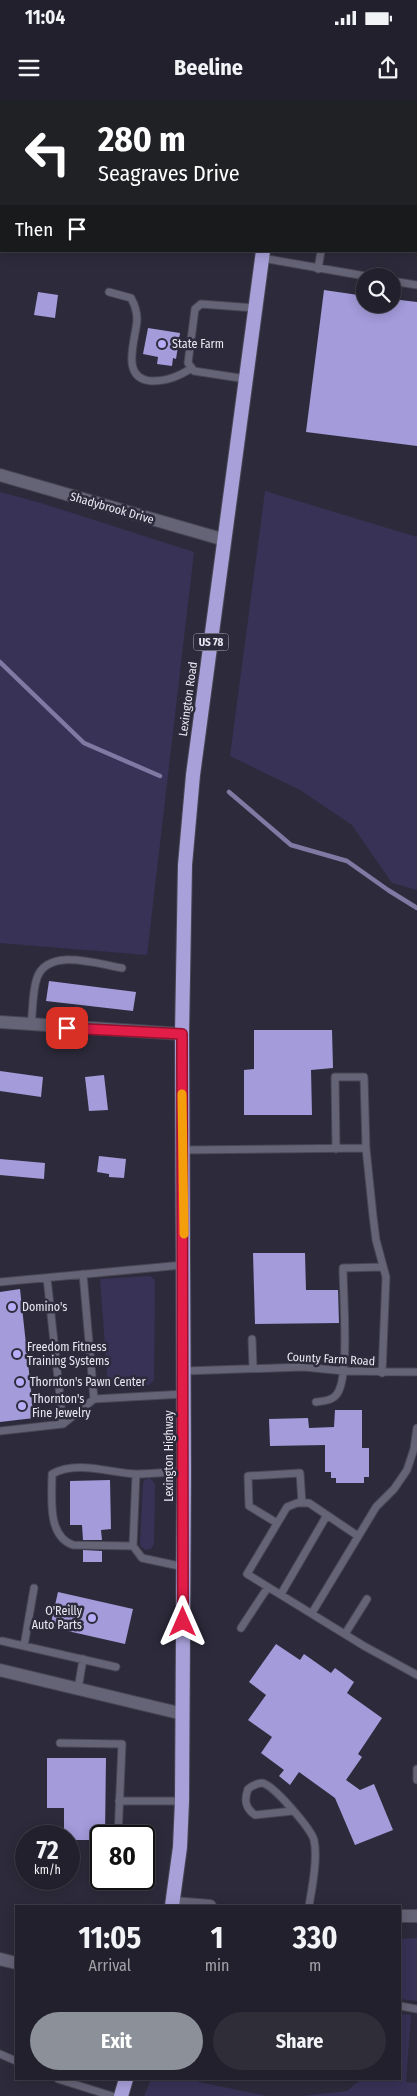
<!DOCTYPE html>
<html lang="en">
<head>
<meta charset="utf-8">
<style>
  :root { --surface:#22202c; --page:#2e2d38; --text:#f1f3f6; --muted:#a2a3a9; --line:#3f3e48; --accent:#8c9099 }
  body { margin:0; font-family:"Fira Sans Condensed",sans-serif; background:var(--page); color:var(--text); height:100vh; display:flex; flex-direction:column; font-size:19px; white-space:nowrap }
  * { box-sizing:border-box; margin:0 }
  p { font-size:16px; color:var(--muted) }
  .icon { flex:none; width:28px; height:28px; fill:none; stroke:currentColor; stroke-width:2; stroke-linecap:round; stroke-linejoin:round }
  .map { position:relative; flex:1; overflow:hidden }
  .details { position:absolute; left:15px; top:1805px; width:386px; height:175px; display:flex; flex-direction:column; background:var(--surface); border-radius:0px; box-shadow:0 2px 12px #0003,0 0 0 1px var(--line) }
  .details>* { flex:none }
  .hud { position:absolute; left:0px; top:0px; width:418px; height:152px; box-shadow:0 2px 12px #0003,0 0 0 1px var(--line); background:#202124; color:#fff; overflow:hidden }
  .fabs { position:absolute; left:356px; top:168px; display:grid; gap:10px }
  .fabs a { display:grid; place-items:center; width:45px; height:45px; border-radius:50%; background:var(--surface); box-shadow:0 2px 12px #0003,0 0 0 1px var(--line); font-size:25px }
  .speed { position:absolute; left:15px; top:1725px; display:flex; gap:10px; font-size:25px; font-weight:700; text-align:center }
  .speed>* { display:grid; place-content:center; width:65px; height:65px; border-radius:50%; background:var(--surface); box-shadow:0 2px 12px #0003,0 0 0 1px var(--line); line-height:1 }
  .speed small { font-size:12px; font-weight:400 }
  .speed .limit { border:2px solid #111; border-radius:8px; background:#fff; color:#111 }
  .pin { position:absolute; display:grid; place-items:center; width:42px; height:42px; color:#fff; margin:-21px; border-radius:10px; box-shadow:0 2px 8px #0006 }
  .me { position:absolute; width:55px; margin:-28px; rotate:0deg; stroke-linejoin:round; filter:drop-shadow(0 0 4px #0008) }
  .turn { display:flex; align-items:center; gap:18px; height:105px; padding:0 15px; font-size:22px }
  .turn .icon { width:65px; height:65px; stroke-width:2.5 }
  .turn b { display:block; font-size:35px; line-height:42px }
  .then { display:flex; align-items:center; height:48px; padding:0 15px; background:#0003; gap:10px; font-size:19px }
  .eta { display:flex; justify-content:space-evenly; align-items:center; height:85px; text-align:center }
  .eta b { font-size:30px; font-weight:700; line-height:35px }
  .action { display:flex; gap:10px; margin-top:auto; padding:10px 15px }
  .action a { flex:1; height:58px; border-radius:30px; background:var(--accent); color:#fff; font-size:20px; font-weight:700; line-height:58px; text-align:center }
  .action a+a { background:var(--page); color:var(--text) }
  .status { display:flex; justify-content:space-between; align-items:center; height:35px; padding:0 25px; background:var(--surface); direction:ltr }
  .status svg { height:14px; fill:currentColor }
  header { display:flex; justify-content:space-between; align-items:center; height:65px; padding:0 15px; background:var(--surface); font-size:22px; font-weight:700 }
  .map>svg:first-child { display:block }
  .green { fill:#373256 }
  .lines { fill:none; stroke-linecap:round; stroke-linejoin:round }
  .stream { stroke:#8079a4; stroke-width:4.5 }
  .building { fill:#a39bda }
  .service-casing { stroke:#484654; stroke-width:9 }
  .minor-casing { stroke:#484654; stroke-width:14 }
  .trunk-casing { stroke:#484654; stroke-width:16 }
  .service { stroke:#656376; stroke-width:7 }
  .minor { stroke:#656376; stroke-width:12 }
  .trunk { stroke:#a8a0d9; stroke-width:14 }
  .route-casing { stroke:#92132f; stroke-width:12 }
  .route { stroke:#e11d48; stroke-width:9 }
  .slow { stroke:#f59e0b; stroke-width:9 }
  .poi-dot { fill:#b6acf8; stroke:#2d2b3b; stroke-width:2 }
  .labels { text-anchor:middle; dominant-baseline:central; stroke-width:5; stroke-linejoin:round; paint-order:stroke }
  .shield { fill:#2d2b3b; stroke:#b0afbb; stroke-width:1 }
  .shield-label { font-size:11px; font-weight:bold; fill:#e8e7f2 }
  .poi-label { font-size:12px; fill:#e8e7f2; stroke:#2d2b3b; text-anchor:start }
  .street-label { font-size:12px; fill:#e8e7f2; stroke:#2d2b3b }
</style>
</head>
<body>
<div class="status"><b>11:04</b><svg viewBox="0 0 49 12"><path d="M0 12V9h3v3zM5 12V6h3v6zM10 12V3h3v9zM15 12V0h3v12zM26 1h20v11H26zM47 4h2v5h-2z"/></svg></div>
<header><svg class="icon" aria-label="menu" viewBox="0 0 24 24"><path d="M4 6h16M4 12h16M4 18h16"/></svg>Beeline<svg class="icon" aria-label="share" viewBox="0 0 24 24"><path d="M12 15V3M7 8l5-5 5 5M5 13v7h14v-7"/></svg></header>
<div class="map">
<svg width="417" height="1996" viewBox="0 0 417 1996">
  <rect width="100%" height="100%" fill="#2d2b3b"/>
  <!-- green -->
  <path class="green" d="M265,391L417,437V790L392,783L352,725L300,690L230,656Z
    M0,392L41,403L194,452L147,855L0,843Z
    M150,1176L155,1180L154,1280L149,1285L108,1287L100,1179Z
    M150,1378L155,1384L154,1444L151,1449L145,1450L140,1445L143,1383L145,1380Z
    M417,1838V1901L400,1899V1839Z
    M400,1914L411,1915L406,1982L417,1983V1996H303L347,1991L361,1979H400Z
    M151,1979H196L199,1982L267,1996H144Z"/>
  <g class="lines">
    <!-- stream -->
    <path class="stream" d="M0,562L84,643L160,676
      M229,692L291,745L347,761L388,790L417,808"/>
  </g>
  <!-- building -->
  <path class="building" d="M324,190L365,196V204H392V199L417,202V346L306,332Z
    M38,192L58,195L55,218L34,215Z
    M148,228L180,233L176,259L173,258L172,266L157,264L158,257L143,254Z
    M49,881L136,892L133,911L46,901Z
    M254,930H332L333,968L311,970L312,1015H244V970L254,969Z
    M0,971L43,977L41,997L0,991Z
    M104,975L108,1010L89,1011L85,977Z
    M99,1056L126,1059L124,1078L109,1077V1074L97,1072Z
    M0,1059L45,1063L44,1079L0,1075Z
    M253,1153H305L306,1190H338L339,1223L255,1224Z
    M20,1189L34,1318L0,1322V1192Z
    M335,1310H362V1348H369V1377H364V1383H336V1378H331V1372H325V1345L270,1346L269,1319L308,1318L309,1328L334,1327Z
    M110,1380L111,1429L101,1430L102,1440H83L82,1425H70V1381Z
    M83,1450L102,1451V1462H83Z
    M58,1492L133,1509L125,1544L50,1527Z
    M276,1544L300,1560L304,1554L331,1573L335,1568L354,1582L347,1593L382,1618L358,1654L362,1657L346,1680L360,1690L374,1684L393,1730L355,1745L335,1698L299,1672L290,1685L279,1676L284,1670L261,1653L272,1637L248,1620L266,1595L249,1582Z
    M47,1658H106L105,1736H101V1740H69V1736H64V1708H47Z"/>
  <g class="lines">
    <defs>
      <path id="service" d="M45,0L50,1
        M153,1L154,0
        M416,134H417
        M262,158L365,176
        M318,169L321,151
        M392,181L417,185
        M109,192L131,198C135,205 137,211 137,220C136,239 119,279 152,281C168,281 179,276 192,268
        M246,279L194,271L188,263L195,209L201,204L255,208
        M31,925C33,911 32,892 37,878C48,847 98,864 122,868
        M336,1049L335,977H364L366,1048L373,1116L376,1140L386,1177L382,1273
        M183,1050L366,1048
        M83,1174L94,1299
        M47,1178L63,1324
        M0,1182L183,1165
        M252,1239L253,1268
        M184,1271L304,1267L344,1271L417,1272
        M316,1302C323,1301 332,1301 337,1294C350,1277 343,1193 343,1168L383,1167
        M0,1331L63,1324L94,1299L184,1294
        M136,1374L133,1446L142,1458L184,1467
        M277,1423L249,1406L248,1376L300,1373L302,1403
        M358,1436L309,1403H297L287,1407L247,1474L364,1546L417,1575
        M133,1446L73,1445C47,1436 52,1398 52,1374C77,1360 109,1373 137,1374C152,1374 168,1372 184,1371
        M281,1494L327,1415
        M312,1513L376,1407L394,1389L407,1370L414,1349L417,1328
        M241,1528L268,1487
        M345,1534L367,1499
        M2,1541L116,1567
        M24,1546L34,1488
        M78,1589L83,1559
        M60,1643L122,1644L118,1736
        M417,1669V1680
        M119,1701H182
        M293,1711L255,1715C245,1708 244,1700 248,1689C252,1686 257,1683 262,1683C273,1684 311,1729 314,1740C318,1758 312,1788 309,1806
        M400,1906L417,1909
        M0,1954L16,1961
        M58,1979L112,1996"/>
      <path id="minor" d="M0,375L225,440
        M0,922L182,934
        M0,1570L183,1614
        M173,1803L210,1806
        M400,1816H417
        M0,1859L16,1863"/>
      <path id="trunk" d="M283,1V0
        M172,1806L180,1747L182,1701L184,1371L182,934L185,765L193,675L263,151
        M121,1996L126,1979"/>
    </defs>
    <!-- service casing -->
    <use href="#service" class="service-casing"/>
    <!-- minor casing -->
    <use href="#minor" class="minor-casing"/>
    <!-- trunk casing -->
    <use href="#trunk" class="trunk-casing"/>
    <!-- service -->
    <use href="#service" class="service"/>
    <!-- minor -->
    <use href="#minor" class="minor"/>
    <!-- trunk -->
    <use href="#trunk" class="trunk"/>
  </g>
  <g class="lines">
    <defs>
      <path id="route" d="M67,928L182,934L183,1522"/>
    </defs>
    <!-- route casing -->
    <use href="#route" class="route-casing"/>
    <!-- route -->
    <use href="#route" class="route"/>
    <!-- slow -->
    <path class="slow" d="M182,994L184,1134"/>
  </g>
  <!-- markers -->
  <g class="poi-dot">
    <circle cx="162" cy="244" r="5"/>
    <circle cx="12" cy="1207" r="5"/>
    <circle cx="17" cy="1254" r="5"/>
    <circle cx="20" cy="1282" r="5"/>
    <circle cx="22" cy="1306" r="5"/>
    <circle cx="92" cy="1518" r="5"/>
  </g>
  <g class="labels">
    <!-- shield labels -->
    <rect class="shield" x="193.5" y="533.5" width="35" height="17" rx="4"/>
    <g class="shield-label">
      <text x="211" y="542">US 78</text>
    </g>
    <!-- poi labels -->
    <g class="poi-label">
      <text x="172" y="244">State Farm</text>
      <text x="22" y="1207">Domino's</text>
      <text x="27" y="1247">Freedom Fitness<tspan x="27" dy="14">Training Systems</tspan></text>
      <text x="30" y="1282">Thornton's Pawn Center</text>
      <text x="32" y="1299">Thornton's<tspan x="32" dy="14">Fine Jewelry</tspan></text>
      <text x="82" y="1511" text-anchor="end">O'Reilly<tspan x="82" dy="14">Auto Parts</tspan></text>
    </g>
    <!-- street labels -->
    <g class="street-label">
      <text transform="translate(112 408) rotate(16)">Shadybrook Drive</text>
      <text transform="translate(188 599) rotate(-82)">Lexington Road</text>
      <text transform="translate(331 1259) rotate(3)">County Farm Road</text>
      <text transform="translate(169 1356) rotate(-90)">Lexington Highway</text>
    </g>
  </g>
</svg>
<div class="fabs">
<a><svg class="icon" aria-label="search" viewBox="0 0 24 24"><circle cx="10" cy="10" r="6"/><path d="M15 15l6 6"/></svg></a>
</div>
<div class="speed"><div>72<small>km/h</small></div><div class="limit">80</div></div>
<div class="pin" style="left:67px;top:928px;background:#d93025"><svg class="icon" aria-label="arrive" viewBox="0 0 24 24"><path d="M6 21V4h12l-3 4 3 4H6"/></svg></div>
<svg class="me" style="left:183px;top:1522px" viewBox="-20 -20 40 40"><path d="M0-17L14 15 0 8-14 15z" fill="#e11d48" stroke="#fff" stroke-width="4"/></svg>
<div class="hud">
<div class="turn"><svg class="icon" aria-label="left" viewBox="0 0 24 24"><path d="M17 20v-9H6M10 6l-5 5 5 5"/></svg><div><b>280 m</b>Seagraves Drive</div></div>
<div class="then">Then<svg class="icon" aria-label="arrive" viewBox="0 0 24 24"><path d="M6 21V4h12l-3 4 3 4H6"/></svg></div>
</div>
<section class="details">
<div class="eta">
<div><b>11:05</b><p>Arrival</p></div>
<div><b>1</b><p>min</p></div>
<div><b>330</b><p>m</p></div>
</div>
<div class="action"><a>Exit</a><a>Share</a></div>
</section>
</div>
</body>
</html>
